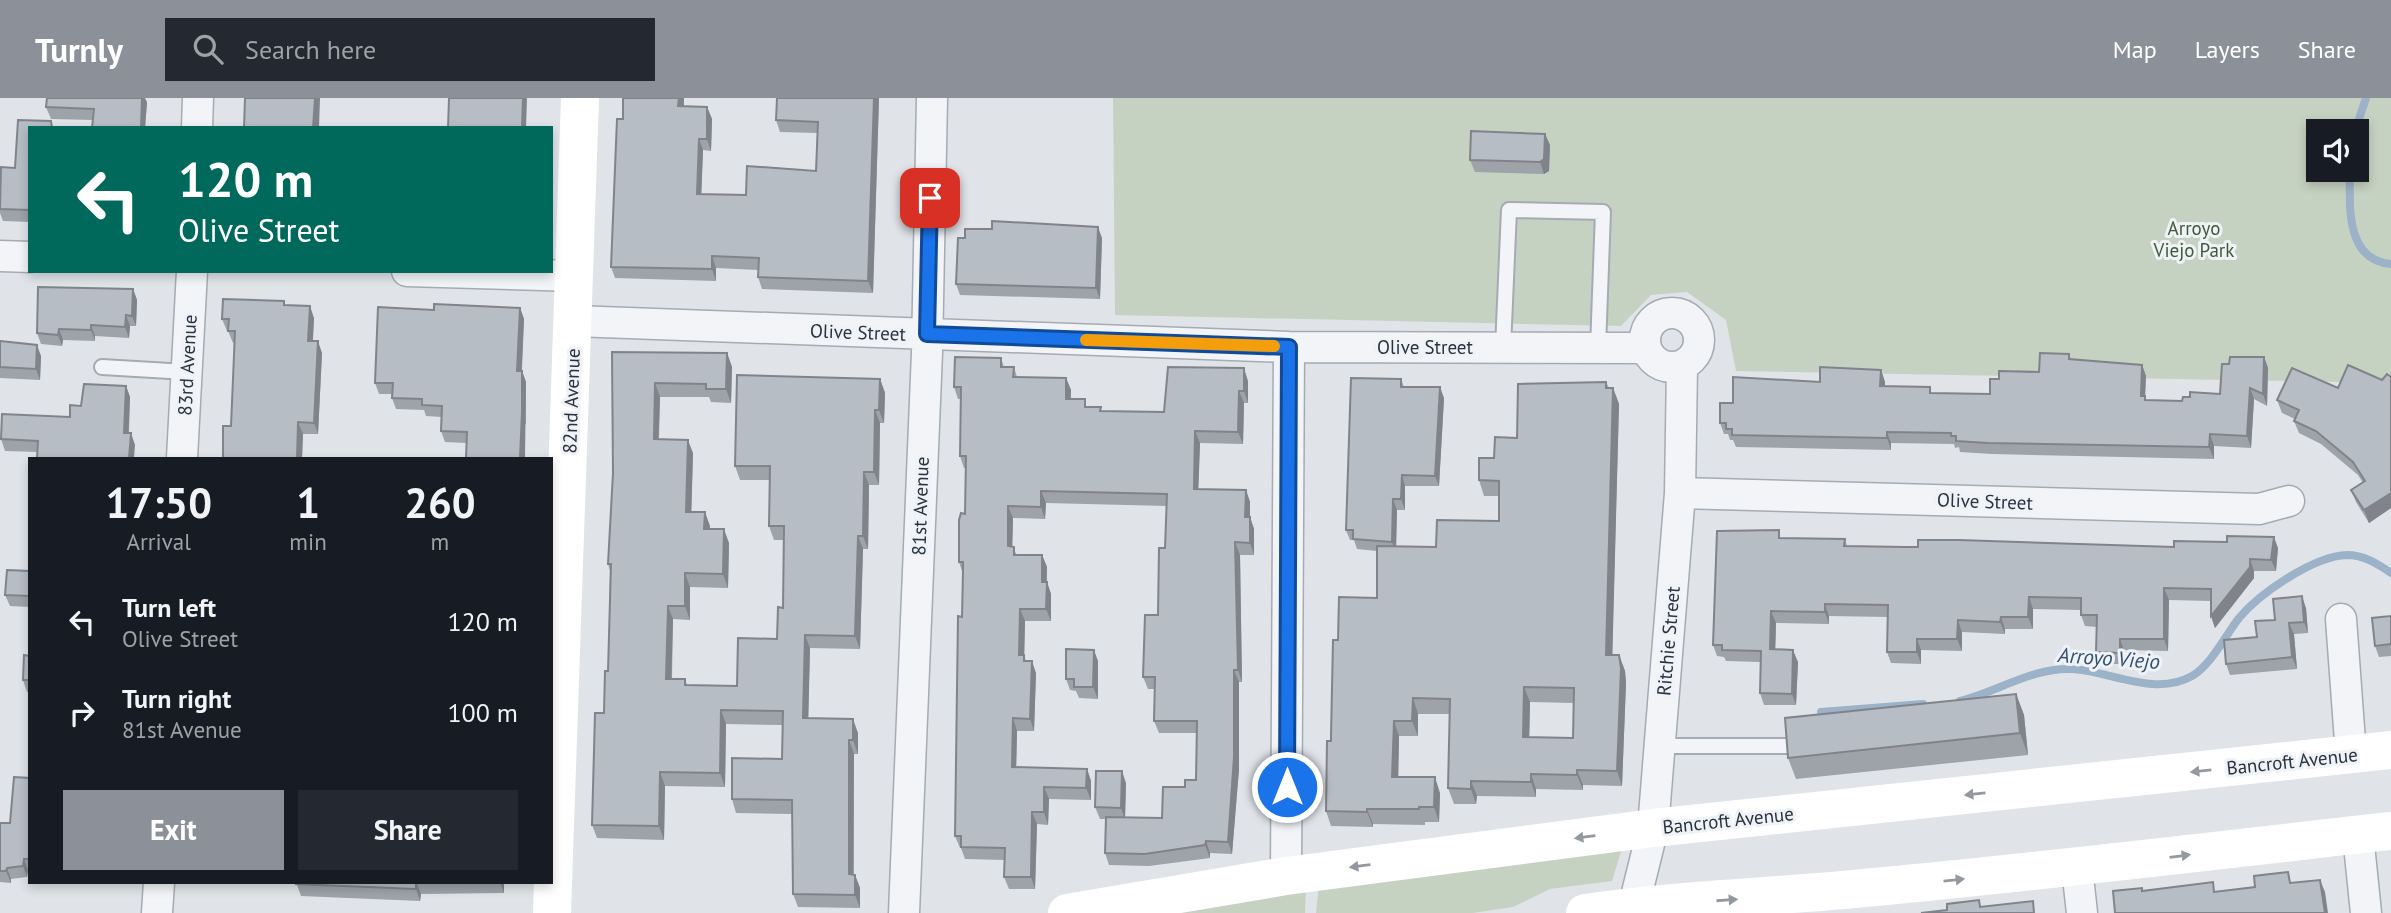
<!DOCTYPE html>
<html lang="en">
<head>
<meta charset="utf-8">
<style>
  :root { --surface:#171b24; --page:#242831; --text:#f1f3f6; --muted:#9ea1a6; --accent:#8c9099 }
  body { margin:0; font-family:"PT Sans",sans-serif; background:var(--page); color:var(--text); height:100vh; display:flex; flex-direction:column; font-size:26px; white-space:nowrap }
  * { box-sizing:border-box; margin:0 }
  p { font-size:23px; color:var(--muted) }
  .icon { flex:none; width:38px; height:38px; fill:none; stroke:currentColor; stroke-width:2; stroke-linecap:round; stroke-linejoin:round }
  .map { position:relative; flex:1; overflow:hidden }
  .side { position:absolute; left:28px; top:359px; width:525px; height:427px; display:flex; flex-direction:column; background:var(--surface); border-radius:0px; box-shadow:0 4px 10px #0003 }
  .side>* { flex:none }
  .guide { position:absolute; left:28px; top:28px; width:525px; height:147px; border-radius:0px; box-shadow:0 4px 10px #0003; background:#00695c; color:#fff; overflow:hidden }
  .fabs { position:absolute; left:2306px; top:21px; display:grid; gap:14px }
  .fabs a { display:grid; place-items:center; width:63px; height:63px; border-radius:0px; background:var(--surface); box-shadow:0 4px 10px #0003; font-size:35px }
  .pin { position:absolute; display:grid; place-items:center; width:60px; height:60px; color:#fff; margin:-30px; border-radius:14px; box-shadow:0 4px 10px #0006 }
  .me { position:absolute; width:77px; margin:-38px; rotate:0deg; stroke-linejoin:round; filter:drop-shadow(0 0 5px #0008) }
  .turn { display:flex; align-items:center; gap:24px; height:147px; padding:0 35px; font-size:32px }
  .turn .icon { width:91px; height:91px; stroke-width:2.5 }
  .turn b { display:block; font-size:49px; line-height:60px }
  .eta { display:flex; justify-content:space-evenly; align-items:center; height:119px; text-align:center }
  .eta b { font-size:42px; font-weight:700; line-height:49px }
  .cta { display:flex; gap:14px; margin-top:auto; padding:14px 35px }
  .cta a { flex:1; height:80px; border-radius:0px; background:var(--accent); color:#fff; font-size:28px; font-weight:700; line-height:80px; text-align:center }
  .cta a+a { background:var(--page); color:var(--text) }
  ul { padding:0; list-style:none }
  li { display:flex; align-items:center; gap:21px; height:91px; padding:0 35px }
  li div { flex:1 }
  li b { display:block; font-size:26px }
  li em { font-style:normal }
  header { display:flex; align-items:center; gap:42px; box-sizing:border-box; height:98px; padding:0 35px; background:var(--accent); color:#fff }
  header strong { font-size:33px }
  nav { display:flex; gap:38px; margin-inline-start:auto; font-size:24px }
  .search { width:490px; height:63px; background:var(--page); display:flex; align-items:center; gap:18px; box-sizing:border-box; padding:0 24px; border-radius:0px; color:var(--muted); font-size:26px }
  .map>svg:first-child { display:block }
  .green { fill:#c6d2c1; fill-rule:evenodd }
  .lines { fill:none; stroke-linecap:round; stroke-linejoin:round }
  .stream { stroke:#9cb2c8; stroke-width:8 }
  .lane-casing { stroke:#a5abb3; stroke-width:18 }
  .street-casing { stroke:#a5abb3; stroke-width:33 }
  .lane { stroke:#f3f4f7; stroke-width:14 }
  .street { stroke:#f3f4f7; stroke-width:30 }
  .secondary { stroke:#fff; stroke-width:38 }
  .wall { fill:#9da3a9; fill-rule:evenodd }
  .shaded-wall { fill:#80848a }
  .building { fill:#b7bdc5; stroke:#80848a; stroke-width:2; fill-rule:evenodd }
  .oneway { fill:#94989f }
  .route-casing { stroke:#114b97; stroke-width:18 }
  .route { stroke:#1a73e8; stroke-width:12 }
  .slow { stroke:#f59e0b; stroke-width:12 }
  .labels { text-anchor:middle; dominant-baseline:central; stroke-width:6; stroke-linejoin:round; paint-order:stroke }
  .park-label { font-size:19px; fill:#3e5b37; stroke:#eff2f6 }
  .street-label { font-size:19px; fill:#29323f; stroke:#eff2f6 }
  .water-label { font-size:21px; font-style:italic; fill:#345172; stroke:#eff2f6 }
</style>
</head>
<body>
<header>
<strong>Turnly</strong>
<div class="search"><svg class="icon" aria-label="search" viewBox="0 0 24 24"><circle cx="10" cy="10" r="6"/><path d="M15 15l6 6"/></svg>Search here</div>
<nav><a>Map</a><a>Layers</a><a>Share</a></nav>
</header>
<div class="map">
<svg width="2391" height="815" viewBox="0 0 2391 815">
  <rect width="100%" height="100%" fill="#e0e4e9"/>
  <!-- green -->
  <path class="green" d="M1113,0H2391V285L1736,273L1726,222L1687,194L1651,197L1621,228L1115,217ZM2319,33H2357V72H2319Z
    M1623,747L1612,783L1550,791L1513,809L1473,815H1316L1319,786Z
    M1306,790L1305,815H1157Z"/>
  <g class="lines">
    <!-- stream -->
    <path class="stream" d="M2355,33L2366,0
      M2350,72C2350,105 2344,162 2391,166
      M1960,603C1997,594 2033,569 2072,571C2110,573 2155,599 2192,578C2212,566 2225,538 2239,520C2260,495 2314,458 2347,457C2364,457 2378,466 2391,475
      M1821,614L1923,606"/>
    <defs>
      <path id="lane" d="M1503,250L1509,112L1603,114L1598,250
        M102,269L187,274
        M1660,648H1786"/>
      <path id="street" d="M197,30L198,0
        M0,158L30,159
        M407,173L575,178
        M1645 242a27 27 0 1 1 54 0a27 27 0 1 1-54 0Z
        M574,223L1289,249L1646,250
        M182,360L192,173
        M1680,395L2259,411L2289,403
        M2341,521L2351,657
        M2358,737L2366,815
        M2077,770L2082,815
        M1286,778L1289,249
        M157,815L159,784
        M904,815L927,254L932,0
        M1632,815L1653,730L1680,395L1682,268"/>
    </defs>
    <!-- lane casing -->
    <use href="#lane" class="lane-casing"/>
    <!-- street casing -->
    <use href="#street" class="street-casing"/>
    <!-- lane -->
    <use href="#lane" class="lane"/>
    <!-- street -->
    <use href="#street" class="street"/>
    <!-- secondary -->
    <path class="secondary" d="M552,815L580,0
      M1067,815L1286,778L1653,730L2391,652
      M1585,815C1680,801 1778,799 1875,789C2047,773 2219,752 2391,733"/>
  </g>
  <!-- wall -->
  <path class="wall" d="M623,0H684V8L707,9L712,21L711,53L703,52L701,96L746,97L816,73L817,35L780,34L776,22L879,0L873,195L762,191L758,179V172L716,170V183L615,180L611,169L623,21Z
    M147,4L145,30H92L93,22L51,21L46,9Z
    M30,30V124L3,123L0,115V86L15,70Z
    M1545,36L1550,47L1549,73L1544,76L1475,74L1470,62Z
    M1102,140L1100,201L960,197L956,186Z
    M133,191L137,202L136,228H130L129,240L95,238V243L63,242L62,248L41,246L37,235Z
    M286,207L314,220L313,243L322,255L318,336H303L302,360H223L231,328L235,245H233L228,233H227L222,221Z
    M520,210L524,221L522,273L526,284V326L467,345L445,344L441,333L442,319L426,318L424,312L396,311L392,300V296H379L375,285L434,212Z
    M0,243L41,258L40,282L0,280Z
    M612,254L727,255L732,269L731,305L711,304L709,299H660L659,341L693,355L691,414L710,428V431L729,445L728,490L690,489V522L673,521L672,581H685L687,587L737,588L777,541L783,510L784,442H774L769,428L770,382H740L735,368L880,281L885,295L884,325H880L879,387H869L868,451H863L860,551L810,550L808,620L858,635V656H854V777H855L860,790V810L798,809L793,796L792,716L736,715L732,701L782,661L783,627L726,626L725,689L665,688L664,742L597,740L592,727L608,573L610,473L608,466L613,375Z
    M2069,256L2071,261L2142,267L2146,278L2145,299L2146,302L2182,303L2190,299L2220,296L2229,266L2264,259L2268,270L2267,308L2254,301L2251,350L2214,348V361L1992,356L1960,354L1959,349L1955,350L1954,346L1891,345V352L1736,349L1733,342H1730L1728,336H1724L1720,325L1733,305L1820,284L1881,272L1885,284V288L1932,295L1990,296L1999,281L2039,274Z
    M1001,260L1004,269H1014L1017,279L1066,280L1071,292V301L1088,309L1102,313L1164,314L1248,283V305H1244L1243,346L1200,345L1198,391L1246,392L1250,404V419L1254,431V457H1240L1242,584H1239V671L1232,756L1210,755V760L1149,768L1109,767L1105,755V721H1100L1095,709L1126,685L1125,719L1162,720L1185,689L1196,682V635H1159L1154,623L1155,591H1148L1143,579L1158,517L1165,450L1167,408L1046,405L1045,421L1013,420L1012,449L1017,457H1042L1047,469V484L1051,496V523H1025L1024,557L1026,563L1036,575L1034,633H1017L1016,669L1087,671L1091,683V702L1049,701L1048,727L1037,726L1035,791H1009L1004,779L1005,762L965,761L961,750H960L955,738L963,476L959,464L965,416V370H964L960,358L961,301H958L954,289Z
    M2391,279V410L2369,425L2356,404L2351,392L2363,385L2358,377L2321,346L2299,335L2294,323L2295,321L2282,315L2277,302L2382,282Z
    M1401,281L1404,289L1444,300L1439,388H1405V412H1397L1396,448L1436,449L1499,423V398H1484L1479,382L1494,360L1517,340L1606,284L1609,290H1613L1619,306L1612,557H1619L1625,573L1626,585L1622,688L1583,687V692L1536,691V699L1477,698L1476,706H1454L1448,690L1450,616H1418V638H1399L1398,679L1440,695L1439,724H1425V727L1373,726V729L1331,728L1326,713L1338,542L1377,500V453L1357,451L1354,442H1350L1346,432ZM1530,604L1574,605L1573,640L1529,639Z
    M126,288L130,299L129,335L135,347L38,354L5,353L1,341L70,319L81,308Z
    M1782,440L1845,441L1847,448L2278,450L2276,473H2254V480L2215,530L2211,518V503L2169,502L2168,553L2124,552V566H2101L2096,554L2097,529L2085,528L2081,517V512L2033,511V531H2005V536L1962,534V553L1921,552V566L1891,565L1887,554L1888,519L1829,518V526L1776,525L1775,551L1798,564L1796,607H1764L1760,595V564L1726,563L1724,559L1717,558L1713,547Z
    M30,473V509L10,508L5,497Z
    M2306,510L2308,535L2294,536L2297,571L2230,577L2226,566L2257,539L2275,522Z
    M2391,518V558L2379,559L2375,548Z
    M30,558V594H27L23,582Z
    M1098,563V601L1079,600L1076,593L1070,592L1066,581Z
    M2016,596L2024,617L2028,657L1796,681L1788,660Z
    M30,680V772H28L27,779L11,781V785L0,784V725H10Z
    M296,784H504V795L421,796L420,803L301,798Z"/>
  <!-- shaded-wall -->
  <path class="shaded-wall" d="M142,0H145L147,4L145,30H141Z
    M315,0H320L319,30H313Z
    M523,0H527L526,30H522Z
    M679,0H684L683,20L678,8Z
    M874,0H879L873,195L868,183Z
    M707,9L712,21L711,53L707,41Z
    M1545,36L1550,47L1549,73L1544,76L1540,64Z
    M699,41L703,52L701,107L697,96Z
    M1098,129L1102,140L1100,201L1096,190Z
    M712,158L716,170V183L712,171Z
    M133,191L137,202L136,228L132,218Z
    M310,208L314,220L312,254L308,243Z
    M520,210L524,221L521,284L517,273Z
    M126,217L130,228L129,240L125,229Z
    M91,227L95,238V243L91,232Z
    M59,231L63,242L62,248L58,237Z
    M318,243L322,255L318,336L314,325Z
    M37,247L41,258L40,282L36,271Z
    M727,255L732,269L731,305L726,291Z
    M2264,259L2268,270L2267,308L2263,296Z
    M2142,267L2146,278L2145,299L2149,309L2141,298Z
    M1244,270L1248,283V305L1244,293Z
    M1881,272L1885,284L1884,300L1880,288Z
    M522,273L526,284L525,360H520Z
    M1066,280L1071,292L1070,313L1066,301Z
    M880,281L885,295L884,325L879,312Z
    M655,285L660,299L658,355L654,341Z
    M126,288L130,299L128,346L124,335Z
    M1440,289L1444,300L1439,388L1435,378Z
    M1613,290L1619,306L1612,572L1606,557Z
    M2250,290L2254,301L2251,350L2247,338Z
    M1239,293L1244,305L1243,346L1238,334Z
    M875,312L880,325L879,387L874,374Z
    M298,324L303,336L302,360H297Z
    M1195,333L1200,345L1198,403L1194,391Z
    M1887,334L1891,345V352L1887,340Z
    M131,335L135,347L134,360H129Z
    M2210,336L2214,348V361L2209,349Z
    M688,342L693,355L691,428L686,414Z
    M864,374L869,387L868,451L863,438Z
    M1402,377L1405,388V412L1401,401Z
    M1246,392L1250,404V431L1245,419Z
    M1041,393L1046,405L1045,421L1041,409Z
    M2391,395V410L2369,425L2364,412Z
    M1393,401L1397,412L1396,454L1392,444Z
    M1008,408L1013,420L1012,461L1008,448Z
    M705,414L710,428L709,444L704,431Z
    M1250,419L1254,431V457L1250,445Z
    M724,431L729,445L728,490L723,476Z
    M858,438L863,451L860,551L855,538Z
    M2274,439L2278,450L2276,473L2271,462Z
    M1235,444L1240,457L1242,584L1238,572Z
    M1042,457L1047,469L1046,496L1042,484Z
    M2250,461L2254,473V480L2215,530L2211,518Z
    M685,475L690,489V522L685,508Z
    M1047,484L1051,496V523L1046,511Z
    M2164,490L2169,502L2168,553L2164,541Z
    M2302,498L2306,510L2308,535L2304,524Z
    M2029,499L2033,511V531L2028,519Z
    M1825,506L1829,518V526L1825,514Z
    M668,508L673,521L671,594L666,581Z
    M1020,511L1025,523L1024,569L1019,557Z
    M1771,513L1776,525L1775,563L1770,551Z
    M2001,519L2005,531V536L2000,524Z
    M1958,522L1962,534V553L1957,541Z
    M2289,525L2294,536L2297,571L2292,559Z
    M805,537L810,550L808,634L803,620Z
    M1917,541L1921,552V566L1917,554Z
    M2120,541L2124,552V566L2120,555Z
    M1094,552L1098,563V601L1093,589Z
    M1793,552L1798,564L1796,607L1792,596Z
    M1619,557L1625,573L1626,585L1622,688L1617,673Z
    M1032,563L1036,575L1034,633L1030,621Z
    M1234,572L1239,584V671L1232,756L1228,744Z
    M1524,589L1530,604L1529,655L1523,639Z
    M2016,596L2024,617L2028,657L2020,635Z
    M1413,600L1418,616V638L1412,623Z
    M721,612L726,626L725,689L720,675Z
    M1013,620L1017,633L1016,682L1012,669Z
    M853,621L858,635V656L853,642Z
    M1394,623L1399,638L1398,694L1392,679Z
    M849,642L854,656L853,790L849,776Z
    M1087,671L1091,683V702L1086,690Z
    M1577,672L1583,687V692L1577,677Z
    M1122,673L1126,685L1125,722L1121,710Z
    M660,674L665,688L664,742L659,728Z
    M1531,676L1536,691V699L1531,684Z
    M1435,679L1440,695L1439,724L1434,709Z
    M1471,683L1477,698L1476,706L1471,691Z
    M1044,689L1049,701L1048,727L1044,714Z
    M1367,711L1373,726V729L1367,714Z
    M1032,714L1037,726L1035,791L1031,779Z
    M1206,743L1210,755V760L1205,747Z
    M24,761L28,772L27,779L23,768Z
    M7,770L11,781V785L6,773Z
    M855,777L860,790V810L855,797Z
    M2320,782L2325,794L2328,815H2325Z
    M416,784L421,796L420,803L416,791Z
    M500,784H504V795Z"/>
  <!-- building -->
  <path class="building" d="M47,0H142L141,30H92L94,11L46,9Z
    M245,0H315L313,30H244Z
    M449,0H523L522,30H448Z
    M623,0H679L678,8L707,9V41H699L697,96L746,97L747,68L816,73L818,24L776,22L777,0H874L868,183L758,179L759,160L712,158V171L611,169L617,21H623Z
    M18,22L51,23L52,30H30V112L0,111L1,69L15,70Z
    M1471,33L1545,36L1544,61L1540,64L1470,62Z
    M992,123L1098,129L1096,190L956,186L958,140H965V131H992Z
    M38,189L133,191L132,218L126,217L125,229L91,227V232L59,231L58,237L37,235Z
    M223,201L284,203V207L310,208L308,243H318L314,325L298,324L297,360H223V328H231L235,233H228L229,221H222Z
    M434,206L520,210L517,273H522V314L520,360H466L467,334L441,333L442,308L422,307V301L392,300L393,285H375L378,209L434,212Z
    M0,243L37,247L36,271L0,269Z
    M612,254L727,255L726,291H706V286L655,285L654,341L688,342L686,414H705L704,431H724L723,476L685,475V508H668L666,581H685V587L737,588L738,540L777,541L778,509L783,510L784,428H769L770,368H735L737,277L880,281L879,312H875L874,374H864L863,438H858L855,538L805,537L803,620L853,621V642H849V776L855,777V797L793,796L792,702L732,701V660L782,661L783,613L721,612L720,675L660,674L659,728L592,727L595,615H604L605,573H608L611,466H608L613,375Z
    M2040,255L2069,256V261L2142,267L2141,298H2145V302L2182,303L2183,299H2190V294L2220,296L2222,266H2229L2230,259H2264L2263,296L2250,290L2247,338L2210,336L2209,349L1988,345L1956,343V338H1951V335L1887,334V340L1732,337V331H1726V325H1720V305H1733V279L1820,284V269L1881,272L1880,288L1930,289V295L1990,296V281H1999V273L2039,274Z
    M955,259L1001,260V269H1014L1013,279L1066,280V301H1085V309H1101L1100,313L1164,314L1168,269L1244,270V293H1239L1238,334L1195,333L1194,391L1246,392L1245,419H1250V445L1235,444L1238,572H1234V659L1228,744L1206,743L1205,747L1145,756L1105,755L1106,719L1162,720L1163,689H1185V682H1196L1197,623H1154L1155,579H1143L1145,517H1158L1159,450H1165L1167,396L1041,393V409L1008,408V448L1014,449V457H1042V484H1047L1046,511H1020L1019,557H1024V563H1032L1030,621L1013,620L1012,669L1087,671L1086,690L1044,689V714H1032L1031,779H1004L1005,750L961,749V738H955L958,518L962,519L963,473V464H959V422L961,415L965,416L966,358H960L961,289H954Z
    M2348,267L2382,282L2387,276L2391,279V395L2364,412L2351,392L2365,383L2353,364L2316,333L2294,323L2299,312L2277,302L2292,270L2338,290Z
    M1351,280L1401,281V289H1440L1435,378L1402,377L1401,401H1393L1392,444L1353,441V432H1346Z
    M1606,284V290H1613L1606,557H1619L1621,570L1617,673L1577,672V677L1531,676V684L1471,683V691L1448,690L1450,601L1413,600L1412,623H1394L1392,679H1435L1434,709H1419V711H1367V714L1326,713L1327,643H1331V638L1333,542H1338L1339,499L1377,500V448L1436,449L1437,422L1499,423V383L1479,382V360H1494L1495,339L1517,340L1518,286ZM1524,589L1574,590L1573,640L1523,639Z
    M84,286L126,288L124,335H131L129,360H37L38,343L1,341L2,316L70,319V307L81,308Z
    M1779,432V440L1845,441L1844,448L1905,449H1918V442H1959L2174,449V443L2227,444V438L2274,439L2271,462L2250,461V469L2211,518V491L2164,490V541H2120V555L2096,554L2097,517H2081V500L2029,499L2028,519H2001L2000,524L1958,522L1957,541H1917V554H1887L1888,507L1825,506V514L1771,513L1770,551L1793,552L1792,596L1760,595L1761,553L1722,552V547H1713L1717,433Z
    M7,472L30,473V498L5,497Z
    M2302,498L2304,524L2289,525L2292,559L2226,566L2224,542L2257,539L2255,523L2275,522L2273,501Z
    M2391,518V546L2375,548L2372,520Z
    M1066,551L1094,552L1093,589H1074V581H1066Z
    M24,557L30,558V582H23Z
    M2016,596L2020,635L1788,660L1785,620Z
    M1096,673H1122L1121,710L1095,709Z
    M14,679L30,680V761H24L23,768L7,770L6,773H0V725H10Z
    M2288,774L2290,785L2320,782L2325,815H2115L2113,793L2142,790V793L2213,784L2214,794L2255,789L2254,778Z
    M296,784H416V791L296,786Z
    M1979,802L1980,809L2033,803L2034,815H1921L1947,812V806Z"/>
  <!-- one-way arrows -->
  <defs><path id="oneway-solid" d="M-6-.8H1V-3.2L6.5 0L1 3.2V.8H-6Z" transform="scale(1.75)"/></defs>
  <g class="oneway">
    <use href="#oneway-solid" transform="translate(2201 673) rotate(174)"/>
    <use href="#oneway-solid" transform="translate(1975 696) rotate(174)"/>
    <use href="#oneway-solid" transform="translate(1585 739) rotate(173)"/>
    <use href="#oneway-solid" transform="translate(2180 758) rotate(-7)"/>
    <use href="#oneway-solid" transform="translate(1360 768) rotate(173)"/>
    <use href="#oneway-solid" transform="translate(1954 782) rotate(-6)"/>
    <use href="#oneway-solid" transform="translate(1727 802) rotate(-4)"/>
  </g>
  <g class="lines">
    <defs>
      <path id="route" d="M930,100L927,236L1289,249L1287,689"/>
    </defs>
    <!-- route casing -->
    <use href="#route" class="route-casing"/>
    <!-- route -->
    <use href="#route" class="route"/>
    <!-- slow -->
    <path class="slow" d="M1086,242L1274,248"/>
  </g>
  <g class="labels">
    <!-- park labels -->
    <g class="park-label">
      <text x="2194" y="130">Arroyo<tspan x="2194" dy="22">Viejo Park</tspan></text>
    </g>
    <!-- street labels -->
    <g class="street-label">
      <text transform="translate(858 234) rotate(2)">Olive Street</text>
      <text x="1425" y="249">Olive Street</text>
      <text transform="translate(187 267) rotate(-87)">83rd Avenue</text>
      <text transform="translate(571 303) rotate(-88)">82nd Avenue</text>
      <text transform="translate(1985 403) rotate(2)">Olive Street</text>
      <text transform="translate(920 408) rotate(-88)">81st Avenue</text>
      <text transform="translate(1668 543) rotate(-85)">Ritchie Street</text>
      <text transform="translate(2292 663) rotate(-6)">Bancroft Avenue</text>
      <text transform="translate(1728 722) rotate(-6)">Bancroft Avenue</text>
    </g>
    <!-- water labels -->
    <g class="water-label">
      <text transform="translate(2109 560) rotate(4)">Arroyo Viejo</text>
    </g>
  </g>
</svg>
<div class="fabs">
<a><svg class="icon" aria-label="sound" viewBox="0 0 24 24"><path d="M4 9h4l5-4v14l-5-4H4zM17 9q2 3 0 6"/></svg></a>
</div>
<div class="pin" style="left:930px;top:100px;background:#d93025"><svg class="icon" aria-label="arrive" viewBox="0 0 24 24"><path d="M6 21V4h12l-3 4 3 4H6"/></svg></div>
<svg class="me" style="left:1287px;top:689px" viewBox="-20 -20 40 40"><circle r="17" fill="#1a73e8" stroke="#fff" stroke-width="3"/><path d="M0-11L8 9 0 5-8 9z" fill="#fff"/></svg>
<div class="guide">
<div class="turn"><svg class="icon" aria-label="left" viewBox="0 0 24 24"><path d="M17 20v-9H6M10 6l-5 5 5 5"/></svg><div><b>120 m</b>Olive Street</div></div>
</div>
<section class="side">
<div class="eta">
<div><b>17:50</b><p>Arrival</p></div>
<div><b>1</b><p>min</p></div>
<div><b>260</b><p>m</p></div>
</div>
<ul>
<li><svg class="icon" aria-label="left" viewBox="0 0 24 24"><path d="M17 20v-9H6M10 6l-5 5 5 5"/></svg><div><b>Turn left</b><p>Olive Street</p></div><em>120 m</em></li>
<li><svg class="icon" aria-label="right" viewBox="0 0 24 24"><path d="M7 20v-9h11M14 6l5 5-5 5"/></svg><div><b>Turn right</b><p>81st Avenue</p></div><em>100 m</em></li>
</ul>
<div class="cta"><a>Exit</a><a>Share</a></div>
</section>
</div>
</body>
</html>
